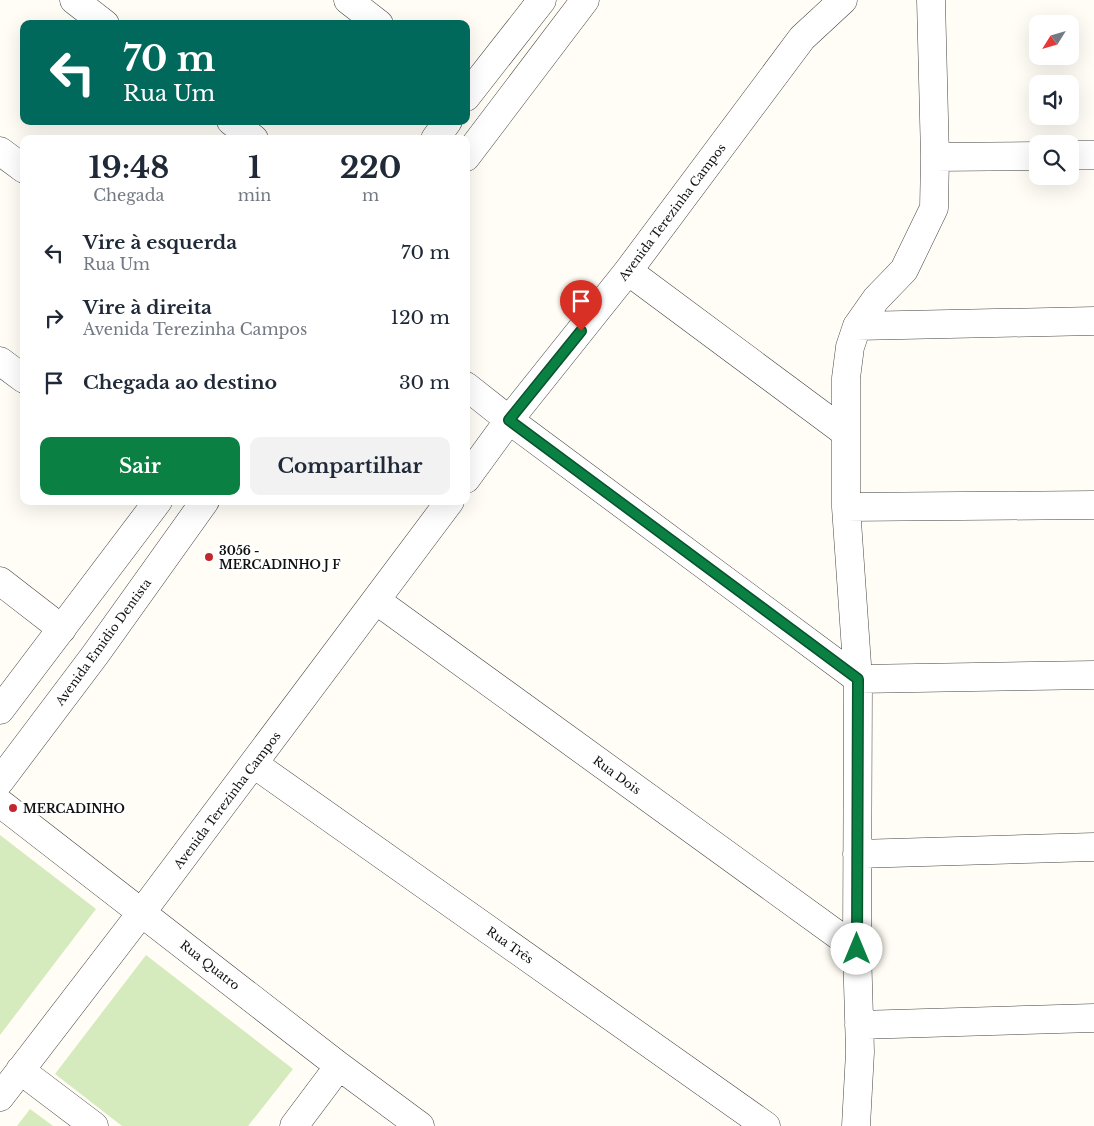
<!DOCTYPE html>
<html lang="pt">
<head>
<meta charset="utf-8">
<style>
  :root { --surface:#fff; --page:#f2f2f3; --text:#1f2937; --muted:#747a83; --accent:#0b8043 }
  body { margin:0; font-family:"Libre Baskerville",serif; background:var(--page); color:var(--text); height:100vh; display:flex; flex-direction:column; font-size:19px; white-space:nowrap }
  * { box-sizing:border-box; margin:0 }
  p { font-size:16px; color:var(--muted) }
  .icon { flex:none; width:28px; height:28px; fill:none; stroke:currentColor; stroke-width:2; stroke-linecap:round; stroke-linejoin:round }
  .map { position:relative; flex:1; overflow:hidden }
  .panel { position:absolute; left:20px; top:135px; width:450px; height:370px; display:flex; flex-direction:column; background:var(--surface); border-radius:10px; box-shadow:0 5px 20px #0002 }
  .panel>* { flex:none }
  .top-card { position:absolute; left:20px; top:20px; width:450px; height:105px; border-radius:10px; box-shadow:0 5px 20px #0002; background:#00695c; color:#fff; overflow:hidden }
  .needle { width:32px; rotate:233deg }
  .controls { position:absolute; left:1029px; top:15px; display:grid; gap:10px }
  .controls a { display:grid; place-items:center; width:50px; height:50px; border-radius:10px; background:var(--surface); box-shadow:0 5px 20px #0002; font-size:25px }
  .pin { position:absolute; display:grid; place-items:center; width:42px; height:42px; color:#fff; margin:-51px -21px; border-radius:50% 50% 50% 0; rotate:-45deg; box-shadow:0 0 5px #0007 }
  .pin .icon { rotate:45deg }
  .me { position:absolute; width:55px; margin:-28px; rotate:0deg; stroke-linejoin:round; filter:drop-shadow(0 0 4px #0008) }
  .turn { display:flex; align-items:center; gap:18px; height:105px; padding:0 20px; font-size:22px }
  .turn .icon { width:65px; height:65px; stroke-width:2.5 }
  .turn b { display:block; font-size:35px; line-height:42px }
  .eta { display:flex; justify-content:space-evenly; align-items:center; height:85px; text-align:center }
  .eta b { font-size:30px; font-weight:800; line-height:35px }
  .button { display:flex; gap:10px; margin-top:auto; padding:10px 20px }
  .button a { flex:1; height:58px; border-radius:10px; background:var(--accent); color:#fff; font-size:20px; font-weight:800; line-height:58px; text-align:center }
  .button a+a { background:var(--page); color:var(--text) }
  ul { padding:0; list-style:none }
  li { display:flex; align-items:center; gap:15px; height:65px; padding:0 20px }
  li div { flex:1 }
  li b { display:block; font-size:19px }
  li em { font-style:normal }
  .map>svg:first-child { display:block }
  .green { fill:#d5ebbd }
  .lines { fill:none; stroke-linecap:round; stroke-linejoin:round }
  .minor-casing { stroke:#444; stroke-width:29 }
  .minor { stroke:#fff; stroke-width:28 }
  .route-casing { stroke:#07532c; stroke-width:12 }
  .route { stroke:#0b8043; stroke-width:9 }
  .poi-dot { fill:#c4262e; stroke:#fff; stroke-width:2 }
  .labels { text-anchor:middle; dominant-baseline:central; stroke-width:5; stroke-linejoin:round; paint-order:stroke }
  .street-label { font-size:12px; fill:#111; stroke:#fff }
  .poi-label { font-size:12px; font-weight:bold; fill:#111; stroke:#fff; text-anchor:start }
</style>
</head>
<body>
<div class="map">
<svg width="1094" height="1126" viewBox="0 0 1094 1126">
  <rect width="100%" height="100%" fill="#fffdf5"/>
  <!-- green -->
  <path class="green" d="M0,835L96,909L0,1035Z
    M146,955L293,1069L248,1126H122L55,1074Z
    M30,1109L53,1126H17Z"/>
  <g class="lines">
    <defs>
      <path id="minor" d="M74,0L105,24
        M348,0L379,24
        M466,97L542,0
        M231,121L254,139
        M435,139L448,121
        M0,151L24,169
        M1070,155H1094
        M466,157L585,0
        M935,157L1038,156
        M628,271L846,433
        M857,326L1094,321
        M0,361L24,379
        M466,386L509,420L858,679L1094,675
        M466,479L509,420L628,271L802,38L843,0
        M846,507L1094,505
        M0,581L62,629
        M377,601L857,949
        M0,710L158,501
        M254,764L766,1126
        M0,781L95,655L205,501
        M0,803L339,1066L420,1126
        M857,854L1094,847
        M859,1025L1094,1018
        M20,1070L94,1126
        M0,1097L142,912L450,501
        M294,1126L339,1066
        M856,1126L860,1052L857,949L858,679L846,507V378L850,347L857,326L876,299L904,270L934,208L935,157L931,0"/>
    </defs>
    <!-- minor casing -->
    <use href="#minor" class="minor-casing"/>
    <!-- minor -->
    <use href="#minor" class="minor"/>
  </g>
  <g class="lines">
    <defs>
      <path id="route" d="M581,331L509,420L858,679L857,949"/>
    </defs>
    <!-- route casing -->
    <use href="#route" class="route-casing"/>
    <!-- route -->
    <use href="#route" class="route"/>
  </g>
  <!-- markers -->
  <g class="poi-dot">
    <circle cx="209" cy="557" r="5"/>
    <circle cx="13" cy="808" r="5"/>
  </g>
  <g class="labels">
    <!-- street labels -->
    <g class="street-label">
      <text transform="translate(672 212) rotate(-53)">Avenida Terezinha Campos</text>
      <text transform="translate(103 642) rotate(-54)">Avenida Emidio Dentista</text>
      <text transform="translate(617 775) rotate(36)">Rua Dois</text>
      <text transform="translate(227 800) rotate(-53)">Avenida Terezinha Campos</text>
      <text transform="translate(510 945) rotate(35)">Rua Três</text>
      <text transform="translate(210 965) rotate(38)">Rua Quatro</text>
    </g>
    <!-- poi labels -->
    <g class="poi-label">
      <text x="219" y="550">3056 -<tspan x="219" dy="14">MERCADINHO J F</tspan></text>
      <text x="23" y="808">MERCADINHO</text>
    </g>
  </g>
</svg>
<div class="controls">
<a><svg class="needle" viewBox="-14 -14 28 28"><path d="M0-13l5 13h-10z" fill="#e53935"/><path d="M0 13l5-13h-10z" fill="#747a83"/></svg></a>
<a><svg class="icon" aria-label="sound" viewBox="0 0 24 24"><path d="M4 9h4l5-4v14l-5-4H4zM17 9q2 3 0 6"/></svg></a>
<a><svg class="icon" aria-label="search" viewBox="0 0 24 24"><circle cx="10" cy="10" r="6"/><path d="M15 15l6 6"/></svg></a>
</div>
<div class="pin" style="left:581px;top:331px;background:#d93025"><svg class="icon" aria-label="arrive" viewBox="0 0 24 24"><path d="M6 21V4h12l-3 4 3 4H6"/></svg></div>
<svg class="me" style="left:857px;top:949px" viewBox="-20 -20 40 40"><circle r="19" fill="#fff"/><path d="M0-13L10 11 0 6-10 11z" fill="#0b8043"/></svg>
<div class="top-card">
<div class="turn"><svg class="icon" aria-label="left" viewBox="0 0 24 24"><path d="M17 20v-9H6M10 6l-5 5 5 5"/></svg><div><b>70 m</b>Rua Um</div></div>
</div>
<section class="panel">
<div class="eta">
<div><b>19:48</b><p>Chegada</p></div>
<div><b>1</b><p>min</p></div>
<div><b>220</b><p>m</p></div>
</div>
<ul>
<li><svg class="icon" aria-label="left" viewBox="0 0 24 24"><path d="M17 20v-9H6M10 6l-5 5 5 5"/></svg><div><b>Vire à esquerda</b><p>Rua Um</p></div><em>70 m</em></li>
<li><svg class="icon" aria-label="right" viewBox="0 0 24 24"><path d="M7 20v-9h11M14 6l5 5-5 5"/></svg><div><b>Vire à direita</b><p>Avenida Terezinha Campos</p></div><em>120 m</em></li>
<li><svg class="icon" aria-label="arrive" viewBox="0 0 24 24"><path d="M6 21V4h12l-3 4 3 4H6"/></svg><div><b>Chegada ao destino</b></div><em>30 m</em></li>
</ul>
<div class="button"><a>Sair</a><a>Compartilhar</a></div>
</section>
</div>
</body>
</html>
